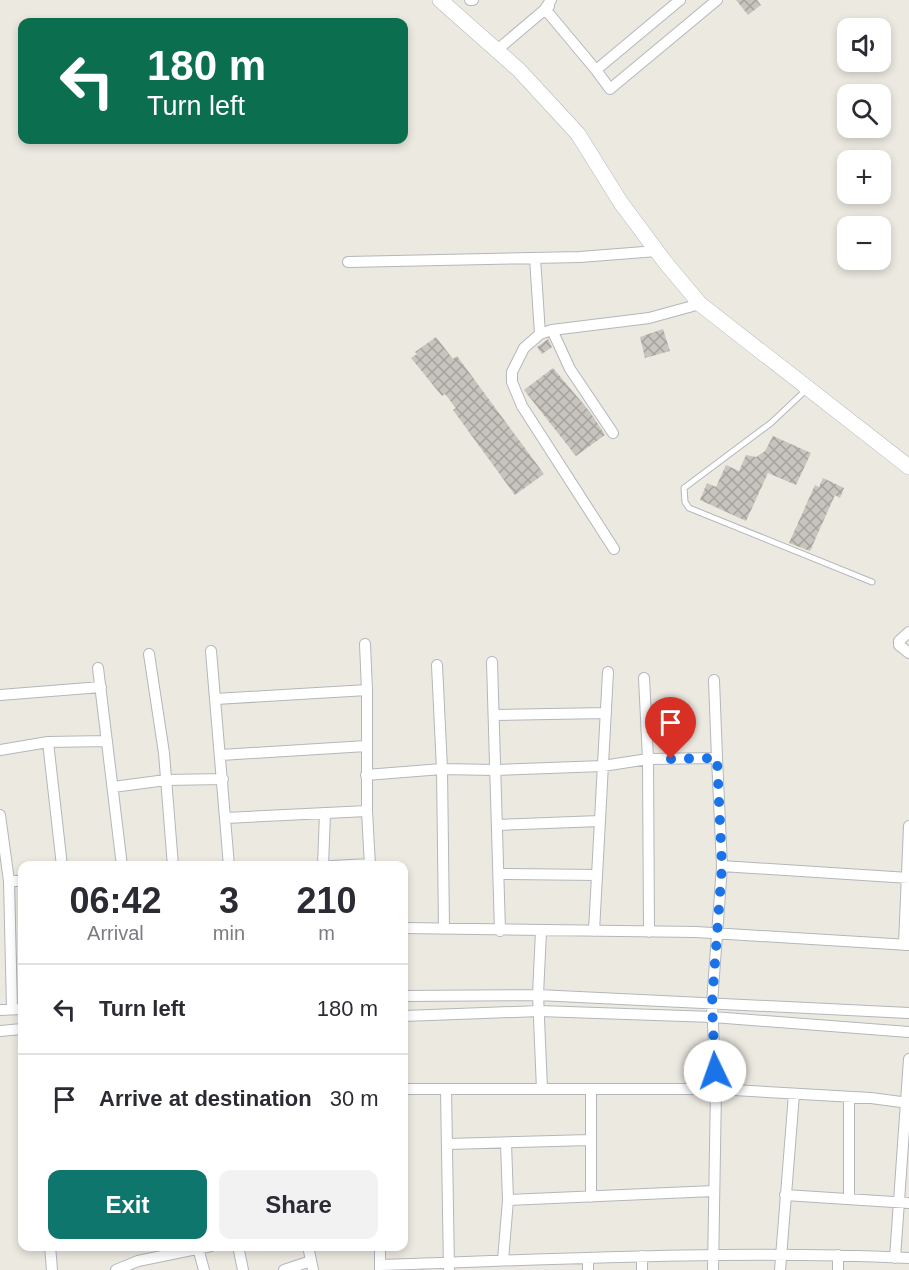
<!DOCTYPE html>
<html lang="en">
<head>
<meta charset="utf-8">
<style>
  :root { --surface:#fff; --page:#f2f2f3; --text:#2b2b33; --muted:#7c7c81; --line:#e1e1e2; --accent:#0f766e }
  body { margin:0; font-family:Arial,sans-serif; background:var(--page); color:var(--text); height:100vh; display:flex; flex-direction:column; font-size:22px; white-space:nowrap }
  * { box-sizing:border-box; margin:0 }
  p { font-size:20px; color:var(--muted) }
  .icon { flex:none; width:33px; height:33px; fill:none; stroke:currentColor; stroke-width:2; stroke-linecap:round; stroke-linejoin:round }
  .map { position:relative; flex:1; overflow:hidden }
  .side { position:absolute; left:18px; top:861px; width:390px; height:390px; display:flex; flex-direction:column; background:var(--surface); border-radius:12px; box-shadow:0 3px 9px #0003 }
  .side>* { flex:none }
  .banner { position:absolute; left:18px; top:18px; width:390px; height:126px; border-radius:12px; box-shadow:0 3px 9px #0003; background:#0b6e4f; color:#fff; overflow:hidden }
  .fabs { position:absolute; left:837px; top:18px; display:grid; gap:12px }
  .fabs a { display:grid; place-items:center; width:54px; height:54px; border-radius:12px; background:var(--surface); box-shadow:0 3px 9px #0003; font-size:30px }
  .pin { position:absolute; display:grid; place-items:center; width:51px; height:51px; color:#fff; margin:-62px -26px; border-radius:50% 50% 50% 0; rotate:-45deg; box-shadow:0 0 6px #0007 }
  .pin .icon { rotate:45deg }
  .me { position:absolute; width:66px; margin:-33px; rotate:357deg; stroke-linejoin:round; filter:drop-shadow(0 0 4px #0008) }
  .turn { display:flex; align-items:center; gap:21px; height:126px; padding:0 30px; font-size:27px }
  .turn .icon { width:78px; height:78px; stroke-width:2.5 }
  .turn b { display:block; font-size:42px; line-height:51px }
  .eta { display:flex; justify-content:space-evenly; align-items:center; height:102px; text-align:center }
  .eta b { font-size:36px; font-weight:800; line-height:42px }
  .button { display:flex; gap:12px; margin-top:auto; padding:12px 30px }
  .button a { flex:1; height:69px; border-radius:12px; background:var(--accent); color:#fff; font-size:24px; font-weight:800; line-height:69px; text-align:center }
  .button a+a { background:var(--page); color:var(--text) }
  ul { padding:0; list-style:none }
  li { display:flex; align-items:center; gap:18px; height:90px; padding:0 30px; border-top:2px solid var(--line) }
  li div { flex:1 }
  li b { display:block; font-size:22px }
  li em { font-style:normal }
  .map>svg:first-child { display:block }
  .building { fill:url(#building-cross-hatch) }
  .lines { fill:none; stroke-linecap:round; stroke-linejoin:round }
  .lane-casing { stroke:#b3b7bb; stroke-width:7 }
  .street-casing { stroke:#b3b7bb; stroke-width:12 }
  .secondary-casing { stroke:#b4b8bd; stroke-width:16 }
  .lane { stroke:#fff; stroke-width:5 }
  .street { stroke:#fff; stroke-width:10 }
  .secondary { stroke:#fff; stroke-width:15 }
  .route { stroke:#1a73e8; stroke-width:10; stroke-dasharray:0 18 }
</style>
</head>
<body>
<div class="map">
<svg width="909" height="1270" viewBox="0 0 909 1270">
  <defs>
    <pattern id="building-cross-hatch" width="8" height="8" patternUnits="userSpaceOnUse" patternTransform="scale(1.5)"><rect width="8" height="8" fill="#c7c4be"/><path d="M0 0l8 8M0 8l8-8" fill="none" stroke="#a5a29e"/></pattern>
  </defs>
  <rect width="100%" height="100%" fill="#ece9e1"/>
  <!-- building -->
  <path class="building" d="M736,0H757L761,5L748,15Z
    M663,329L670,351L645,358L640,337Z
    M436,337L453,359L457,356L544,474L515,495L453,410L456,408L445,394L442,396L411,358L417,354L415,352Z
    M548,339L552,347L542,354L537,347Z
    M553,368L590,412L605,435L576,456L524,390Z
    M773,436L811,453L796,485L768,473L746,521L700,500L707,483L716,487L726,465L739,471L746,455L756,457L765,451Z
    M823,478L844,488L840,498L835,495L810,551L789,543L815,485L819,487Z"/>
  <g class="lines">
    <defs>
      <path id="lane" d="M807,389L771,423L684,488L685,502L689,508L872,582"/>
      <path id="street" d="M470,0H473
        M551,0L545,9L596,70L610,89L717,0
        M497,50L549,6
        M596,70L680,0
        M535,258L540,334
        M348,262L580,257L657,251
        M552,330L570,369L613,433
        M614,549L522,406L512,382V372L524,348L540,334L552,330L649,318L700,304
        M909,632L899,641V645L909,653
        M365,644L367,690V811L370,866
        M211,651L229,866
        M149,654L164,753L173,866
        M492,662L500,931
        M437,665L442,769L444,928
        M98,668L122,866
        M644,678L648,759L649,932
        M714,680L717,758
        M0,695L101,687
        M216,699L367,690
        M494,715L606,713
        M48,742L62,866
        M0,750L48,742L107,741
        M221,755L366,746
        M366,775L442,769L495,770L603,766L648,759L717,758L722,866L712,1003L716,1089L713,1270
        M113,787L166,780L223,779
        M0,815L9,881L12,1009
        M226,818L367,811
        M498,825L600,821
        M323,866L325,813
        M332,866L370,864
        M722,866L909,878
        M499,874L597,875
        M9,881H22
        M404,928L696,932L909,945
        M541,931L538,995L542,1089
        M594,931L608,672
        M904,945L909,826
        M404,996L538,995L909,1013
        M0,1010L22,1009
        M404,1016L539,1011L713,1017L909,1032
        M0,1031L22,1029
        M404,1089H716L871,1098L909,1103
        M446,1089L449,1270
        M591,1089V1197
        M447,1144L590,1140
        M785,1195L909,1203
        M849,1199V1098
        M508,1200L714,1191
        M50,1246L52,1270
        M238,1246L243,1270
        M308,1246L313,1270
        M380,1246V1270
        M198,1248L204,1270
        M895,1258L909,1059
        M503,1260L508,1200L506,1143
        M380,1265C556,1259 733,1250 909,1258
        M116,1270L138,1261L211,1246
        M284,1270L311,1261
        M588,1270V1258
        M642,1270V1256
        M780,1270L794,1094
        M838,1270V1255"/>
      <path id="secondary" d="M440,0L519,70L578,134L621,203L665,262L700,304L909,467"/>
    </defs>
    <!-- lane casing -->
    <use href="#lane" class="lane-casing"/>
    <!-- street casing -->
    <use href="#street" class="street-casing"/>
    <!-- secondary casing -->
    <use href="#secondary" class="secondary-casing"/>
    <!-- lane -->
    <use href="#lane" class="lane"/>
    <!-- street -->
    <use href="#street" class="street"/>
    <!-- secondary -->
    <use href="#secondary" class="secondary"/>
  </g>
  <g class="lines">
    <!-- route -->
    <path class="route" d="M671,759L717,758L722,866L712,1003L715,1071"/>
  </g>
</svg>
<div class="fabs">
<a><svg class="icon" aria-label="sound" viewBox="0 0 24 24"><path d="M4 9h4l5-4v14l-5-4H4zM17 9q2 3 0 6"/></svg></a>
<a><svg class="icon" aria-label="search" viewBox="0 0 24 24"><circle cx="10" cy="10" r="6"/><path d="M15 15l6 6"/></svg></a>
<a>+</a>
<a>−</a>
</div>
<div class="pin" style="left:671px;top:759px;background:#d93025"><svg class="icon" aria-label="arrive" viewBox="0 0 24 24"><path d="M6 21V4h12l-3 4 3 4H6"/></svg></div>
<svg class="me" style="left:715px;top:1071px" viewBox="-20 -20 40 40"><circle r="19" fill="#fff"/><path d="M0-13L10 11 0 6-10 11z" fill="#1a73e8"/></svg>
<div class="banner">
<div class="turn"><svg class="icon" aria-label="left" viewBox="0 0 24 24"><path d="M17 20v-9H6M10 6l-5 5 5 5"/></svg><div><b>180 m</b>Turn left</div></div>
</div>
<section class="side">
<div class="eta">
<div><b>06:42</b><p>Arrival</p></div>
<div><b>3</b><p>min</p></div>
<div><b>210</b><p>m</p></div>
</div>
<ul>
<li><svg class="icon" aria-label="left" viewBox="0 0 24 24"><path d="M17 20v-9H6M10 6l-5 5 5 5"/></svg><div><b>Turn left</b></div><em>180 m</em></li>
<li><svg class="icon" aria-label="arrive" viewBox="0 0 24 24"><path d="M6 21V4h12l-3 4 3 4H6"/></svg><div><b>Arrive at destination</b></div><em>30 m</em></li>
</ul>
<div class="button"><a>Exit</a><a>Share</a></div>
</section>
</div>
</body>
</html>
